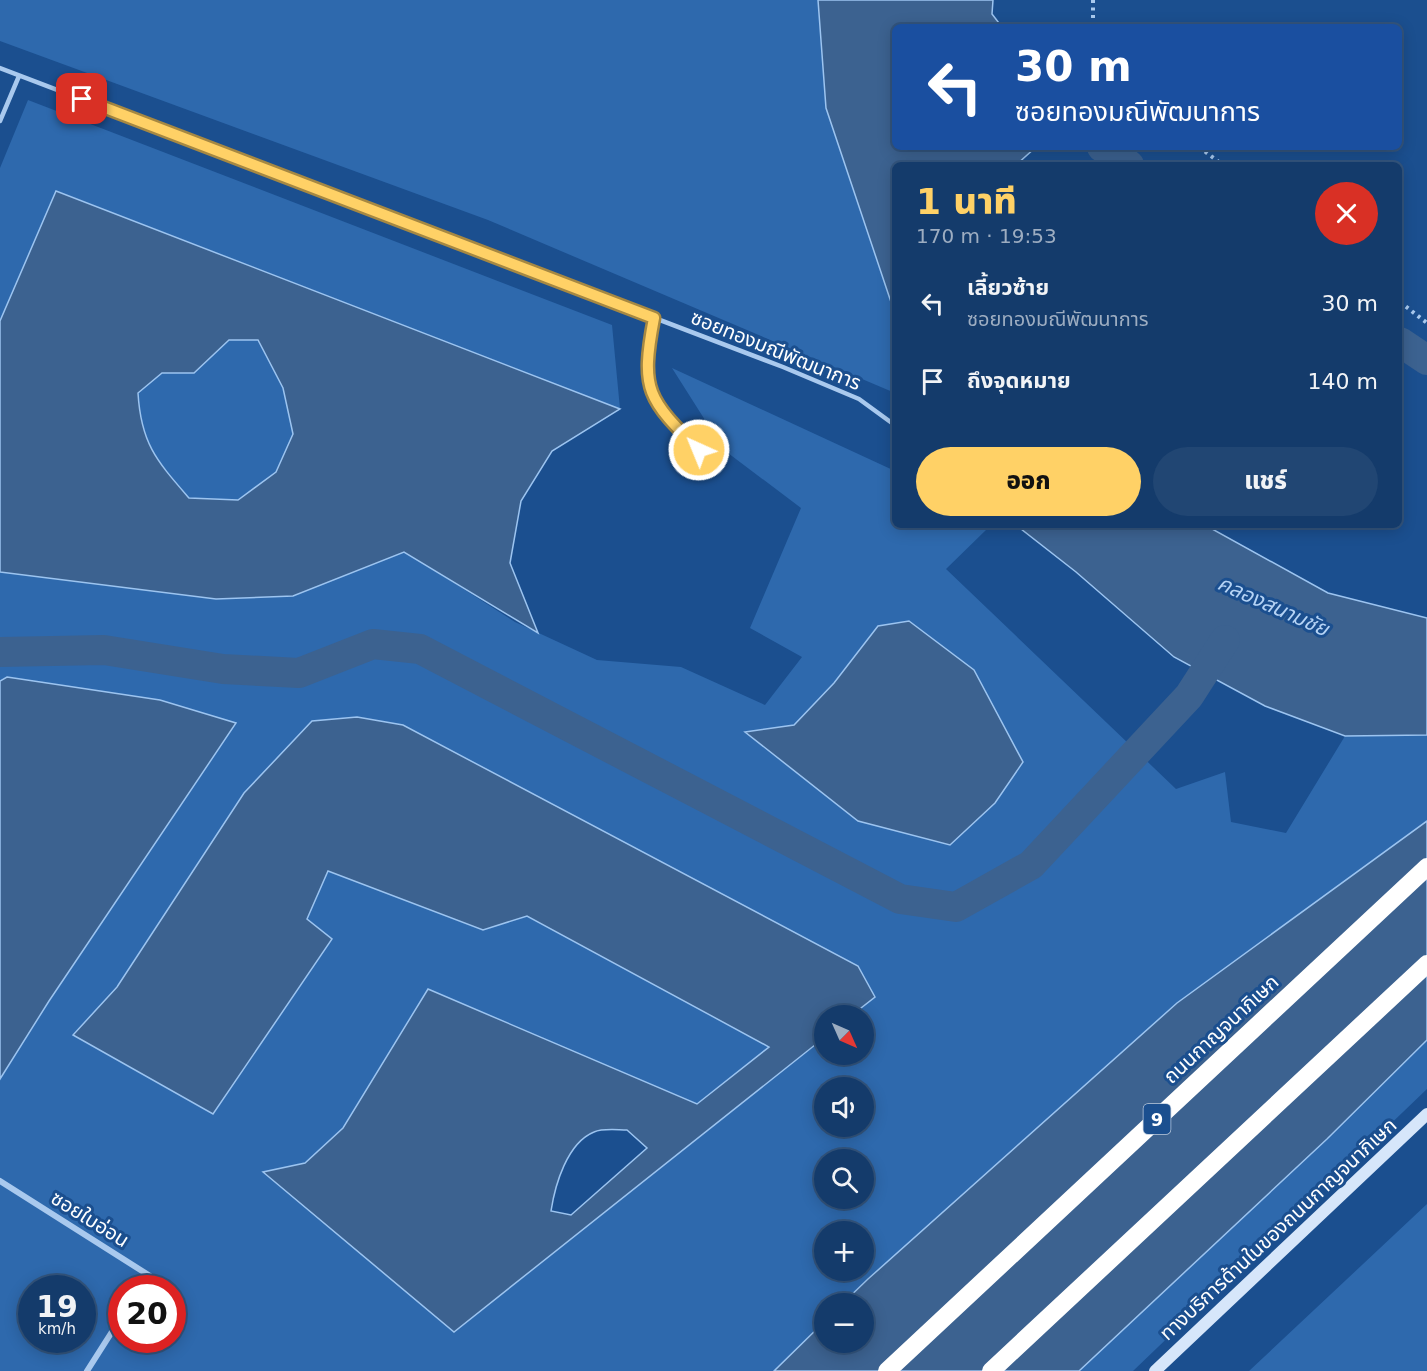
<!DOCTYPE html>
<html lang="th">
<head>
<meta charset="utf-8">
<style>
  :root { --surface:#143b6b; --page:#214673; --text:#f1f3f6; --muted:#9dadc1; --line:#33557e; --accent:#ffd166 }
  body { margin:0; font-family:"DejaVu Sans","Noto Sans Thai",sans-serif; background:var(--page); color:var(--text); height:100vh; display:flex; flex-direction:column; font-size:22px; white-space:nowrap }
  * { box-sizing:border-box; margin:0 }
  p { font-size:20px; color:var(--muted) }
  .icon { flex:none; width:33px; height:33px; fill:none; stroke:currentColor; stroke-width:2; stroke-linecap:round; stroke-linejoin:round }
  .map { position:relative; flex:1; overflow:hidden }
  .drawer { position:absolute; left:892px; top:162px; width:510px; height:366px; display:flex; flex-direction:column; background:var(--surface); border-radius:9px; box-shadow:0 3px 15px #0003,0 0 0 2px var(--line) }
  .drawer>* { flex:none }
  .hud { position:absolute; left:892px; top:24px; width:510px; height:126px; border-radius:9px; box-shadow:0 3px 15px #0003,0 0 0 2px var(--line); background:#1a4fa0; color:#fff; overflow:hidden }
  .needle { width:39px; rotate:135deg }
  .controls { position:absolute; left:814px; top:1005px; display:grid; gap:12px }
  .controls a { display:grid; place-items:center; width:60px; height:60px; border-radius:50%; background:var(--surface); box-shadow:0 3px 15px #0003,0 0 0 2px var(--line); font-size:30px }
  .speed { position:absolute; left:18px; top:1275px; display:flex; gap:12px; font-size:30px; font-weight:700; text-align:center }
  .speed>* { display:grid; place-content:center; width:78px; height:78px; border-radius:50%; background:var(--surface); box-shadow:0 3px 15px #0003,0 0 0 2px var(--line); line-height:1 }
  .speed small { font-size:15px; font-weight:400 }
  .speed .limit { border:9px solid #d22; background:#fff; color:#111 }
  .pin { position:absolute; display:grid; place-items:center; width:51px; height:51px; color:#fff; margin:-26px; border-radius:12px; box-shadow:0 3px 9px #0006 }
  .me { position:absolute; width:66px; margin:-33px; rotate:316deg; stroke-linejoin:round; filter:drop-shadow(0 0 4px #0008) }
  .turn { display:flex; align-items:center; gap:21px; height:126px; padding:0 24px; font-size:27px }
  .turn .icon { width:78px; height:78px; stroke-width:2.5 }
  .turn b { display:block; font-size:42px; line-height:51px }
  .round { display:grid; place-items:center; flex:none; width:63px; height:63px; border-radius:32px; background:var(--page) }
  .summary { display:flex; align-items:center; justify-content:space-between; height:102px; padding:0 24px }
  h1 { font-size:36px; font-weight:800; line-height:45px; color:var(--accent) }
  .primary-button { display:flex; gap:12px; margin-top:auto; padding:12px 24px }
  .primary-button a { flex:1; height:69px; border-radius:36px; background:var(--accent); color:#111; font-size:24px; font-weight:800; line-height:69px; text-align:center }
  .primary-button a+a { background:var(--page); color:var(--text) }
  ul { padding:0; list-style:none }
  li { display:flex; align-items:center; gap:18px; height:78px; padding:0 24px }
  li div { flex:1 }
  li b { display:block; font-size:22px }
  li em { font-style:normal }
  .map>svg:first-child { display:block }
  .green { fill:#2e69ad; fill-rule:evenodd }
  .water { fill:#3c6290; stroke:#9cc4f0; stroke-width:1.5; fill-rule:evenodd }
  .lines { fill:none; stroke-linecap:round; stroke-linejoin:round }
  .canal { stroke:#3c6290; stroke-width:30 }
  .path { stroke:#a9c9ee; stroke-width:4; stroke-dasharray:3 4.5; stroke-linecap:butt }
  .lane { stroke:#a9c9ee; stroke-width:4.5 }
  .street { stroke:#a9c9ee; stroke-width:6 }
  .secondary { stroke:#d6e6fa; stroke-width:12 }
  .highway { stroke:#fff; stroke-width:18 }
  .route-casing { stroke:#a68842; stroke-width:15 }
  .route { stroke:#ffd166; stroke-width:10 }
  .labels { text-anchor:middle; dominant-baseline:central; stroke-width:6; stroke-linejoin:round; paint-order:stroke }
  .shield { fill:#1b4f8f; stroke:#bbcadd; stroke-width:1.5 }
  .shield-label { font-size:18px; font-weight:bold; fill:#fff }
  .street-label { font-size:20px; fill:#fff; stroke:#1b4f8f }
  .water-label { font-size:21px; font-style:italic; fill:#b5d3f5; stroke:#1b4f8f }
</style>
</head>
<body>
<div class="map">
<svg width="1427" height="1371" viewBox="0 0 1427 1371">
  <rect width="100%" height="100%" fill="#1b4f8f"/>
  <!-- green -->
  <path class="green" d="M0,0H818L826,108L895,314V393L488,220L0,41Z
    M28,100L612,325L620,409L57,191L0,321V168Z
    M229,340H258L283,388L294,434L276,472L238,500L189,498C157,460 142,445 138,393L162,373H194Z
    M672,368L895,471L896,525H977L986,530L946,569L1176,789L1225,772L1231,822L1286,833L1345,736L1427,735V1089L1133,1371H0V1079L49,1001L235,724L160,700L7,677L0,681V572L216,599L293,596L404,551L515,622L597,660L681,667L765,705L802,657L750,628L801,508L724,450ZM834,683L858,821L746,732L794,725ZM357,717L403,725L858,966L875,997L852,1015L864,1016V1054H825V1037L455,1332L264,1172L305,1163L343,1128L428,990L697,1104L770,1047L527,916L483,930L328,871L307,919L332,939L73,1035ZM825,1088H864V1126H825ZM825,1160H864V1198H825ZM825,1232H864V1270H825ZM32,1288H82V1340H32ZM122,1288H172V1340H122ZM825,1304H864V1342H825Z
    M1427,1204V1371H1249Z"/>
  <!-- water -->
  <path class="water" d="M818,0H993L992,14L1002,27H896V147H1036L1016,165H896L895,314L826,108Z
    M56,191L620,409L552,451L521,501L510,563L538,633L404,552L293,596L216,599L0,572V321ZM229,340H258L283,388L293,434L276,472L238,500L189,498C157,461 141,444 138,393L162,373H194Z
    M1016,525H1205L1328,593L1427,618V735L1345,736L1265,706L1174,657L1076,572Z
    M909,621L974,670L1023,762L995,803L950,845L858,821L745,732L794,725L834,683L878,626Z
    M7,677L160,700L236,723L49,1001L0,1079V681Z
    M357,717L403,725L858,966L875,997L852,1015L825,1016V1037L454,1332L263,1172L305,1163L343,1128L428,989L697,1104L769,1047L527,916L483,930L328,871L307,919L332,939L213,1114L73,1035L117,987L244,793L312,721ZM627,1130L647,1148L571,1215L551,1211C555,1185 567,1143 594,1132C603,1128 617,1130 627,1130Z
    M1427,821V1040L1327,1139L1079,1371H774L825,1321V1342H864V1304L843,1303L868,1279L1177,1003Z"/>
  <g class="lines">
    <!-- canal -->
    <path class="canal" d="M1102,147L1129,165
      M1400,342L1427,360
      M0,652L104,650L223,669L299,673L373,644L420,649L900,899L956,907L1031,865L1189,696L1225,640"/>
    <!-- path -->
    <path class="path" d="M1093,0V27
      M1199,147L1223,165
      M1400,302L1427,323"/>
    <!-- lane -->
    <path class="lane" d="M0,68L783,367L859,399L896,426
      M0,121L19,76
      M654,318C640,391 648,398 699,450"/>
    <!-- street -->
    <path class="street" d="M0,1181L150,1276L141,1288
      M87,1371L122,1316"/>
    <!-- secondary -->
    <path class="secondary" d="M1155,1371L1427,1114"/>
    <!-- highway -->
    <path class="highway" d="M887,1371L1427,867
      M991,1371L1427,964"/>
  </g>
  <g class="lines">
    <defs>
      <path id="route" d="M82,99L654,318C640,391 648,399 699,450"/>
    </defs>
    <!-- route casing -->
    <use href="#route" class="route-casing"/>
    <!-- route -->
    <use href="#route" class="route"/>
  </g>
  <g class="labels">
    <!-- shield labels -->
    <rect class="shield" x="1143.5" y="1104" width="27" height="30" rx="4.5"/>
    <g class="shield-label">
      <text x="1157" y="1119">9</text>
    </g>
    <!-- street labels -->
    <g class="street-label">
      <text transform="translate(776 350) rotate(22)">ซอยทองมณีพัฒนาการ</text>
      <text transform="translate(1221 1029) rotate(-43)">ถนนกาญจนาภิเษก</text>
      <text transform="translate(90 1219) rotate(32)">ซอยใบอ่อน</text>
      <text transform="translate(1278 1229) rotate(-43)">ทางบริการด้านในของถนนกาญจนาภิเษก</text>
    </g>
    <!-- water labels -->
    <g class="water-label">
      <text transform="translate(1273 606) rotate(24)">คลองสนามชัย</text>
    </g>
  </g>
</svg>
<div class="controls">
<a><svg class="needle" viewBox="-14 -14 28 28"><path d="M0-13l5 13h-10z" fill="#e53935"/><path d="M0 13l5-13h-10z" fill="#9dadc1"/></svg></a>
<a><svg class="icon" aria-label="sound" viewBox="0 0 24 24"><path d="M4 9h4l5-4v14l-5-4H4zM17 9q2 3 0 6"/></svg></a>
<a><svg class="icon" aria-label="search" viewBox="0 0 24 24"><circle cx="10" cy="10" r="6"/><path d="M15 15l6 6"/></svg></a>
<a>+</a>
<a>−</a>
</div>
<div class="speed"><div>19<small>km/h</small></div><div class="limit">20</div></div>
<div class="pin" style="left:82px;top:99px;background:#d93025"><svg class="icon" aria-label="arrive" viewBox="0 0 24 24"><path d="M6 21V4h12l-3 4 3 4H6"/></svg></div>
<svg class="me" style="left:699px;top:450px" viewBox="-20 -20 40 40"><circle r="17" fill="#ffd166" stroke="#fff" stroke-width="3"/><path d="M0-11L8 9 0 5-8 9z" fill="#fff"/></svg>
<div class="hud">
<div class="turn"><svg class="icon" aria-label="left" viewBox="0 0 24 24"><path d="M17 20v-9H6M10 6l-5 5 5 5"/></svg><div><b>30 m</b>ซอยทองมณีพัฒนาการ</div></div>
</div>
<section class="drawer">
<div class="summary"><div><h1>1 นาที</h1><p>170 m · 19:53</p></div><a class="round" style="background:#d93025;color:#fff"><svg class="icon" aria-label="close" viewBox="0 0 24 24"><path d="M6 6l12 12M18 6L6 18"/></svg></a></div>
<ul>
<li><svg class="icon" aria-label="left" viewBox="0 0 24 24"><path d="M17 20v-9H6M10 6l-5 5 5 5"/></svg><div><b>เลี้ยวซ้าย</b><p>ซอยทองมณีพัฒนาการ</p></div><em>30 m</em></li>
<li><svg class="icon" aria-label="arrive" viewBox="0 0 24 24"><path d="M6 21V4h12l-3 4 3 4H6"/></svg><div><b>ถึงจุดหมาย</b></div><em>140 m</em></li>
</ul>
<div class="primary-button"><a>ออก</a><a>แชร์</a></div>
</section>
</div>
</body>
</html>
